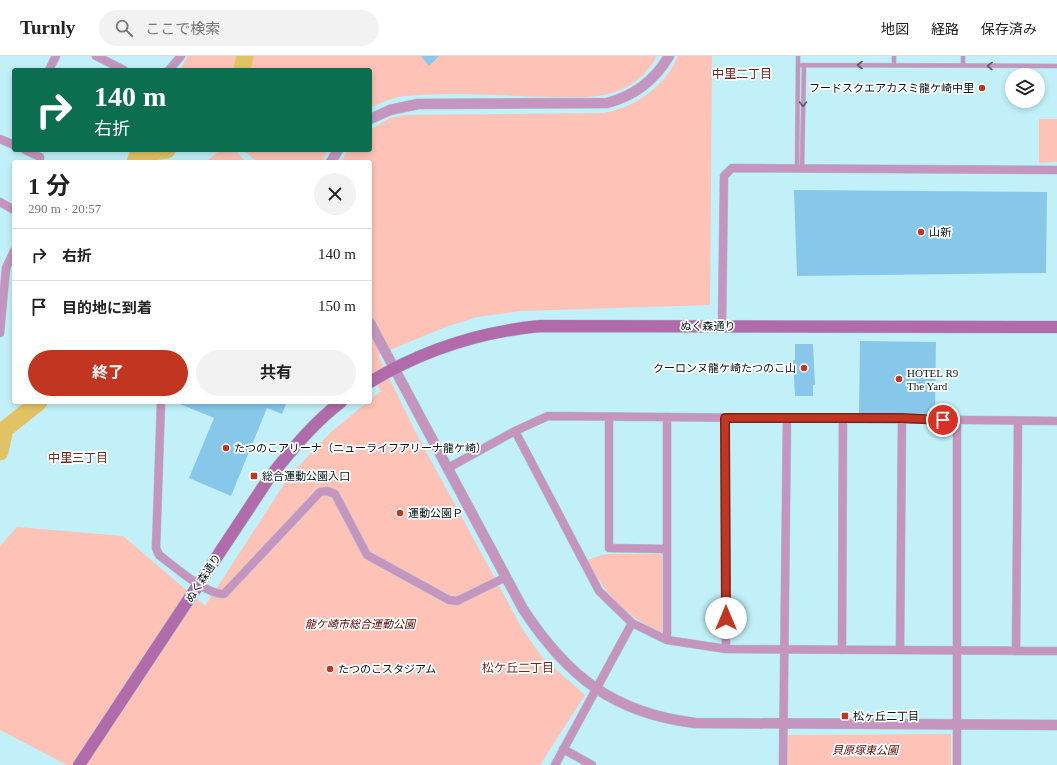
<!DOCTYPE html>
<html lang="ja">
<head>
<meta charset="utf-8">
<style>
  :root { --surface:#fff; --page:#f2f2f2; --text:#222; --muted:#767676; --line:#e0e0e0; --accent:#c13521 }
  body { margin:0; font-family:"Times New Roman","Noto Sans JP",serif; background:var(--page); color:var(--text); height:100vh; display:flex; flex-direction:column; font-size:15px; white-space:nowrap }
  * { box-sizing:border-box; margin:0 }
  p { font-size:13px; color:var(--muted) }
  .icon { flex:none; width:22px; height:22px; fill:none; stroke:currentColor; stroke-width:2; stroke-linecap:round; stroke-linejoin:round }
  .map { position:relative; flex:1; overflow:hidden }
  .side { position:absolute; left:12px; top:104px; width:360px; height:244px; display:flex; flex-direction:column; background:var(--surface); border-radius:4px; box-shadow:0 2px 6px #0003 }
  .side>* { flex:none }
  .banner { position:absolute; left:12px; top:12px; width:360px; height:84px; border-radius:4px; box-shadow:0 2px 6px #0003; background:#0b6e4f; color:#fff; overflow:hidden }
  .controls { position:absolute; left:1005px; top:12px; display:grid; gap:8px }
  .controls a { display:grid; place-items:center; width:40px; height:40px; border-radius:50%; background:var(--surface); box-shadow:0 2px 6px #0003; font-size:20px }
  .pin { position:absolute; display:grid; place-items:center; width:34px; height:34px; color:#fff; margin:-17px; border:2px solid #fff; border-radius:50%; box-shadow:0 1px 4px #0007 }
  .me { position:absolute; width:44px; margin:-22px; rotate:0deg; stroke-linejoin:round; filter:drop-shadow(0 0 3px #0008) }
  .turn { display:flex; align-items:center; gap:14px; height:84px; padding:0 16px; font-size:18px }
  .turn .icon { width:52px; height:52px; stroke-width:2.5 }
  .turn b { display:block; font-size:28px; line-height:34px }
  .round { display:grid; place-items:center; flex:none; width:42px; height:42px; border-radius:21px; background:var(--page) }
  .head { display:flex; align-items:center; justify-content:space-between; height:68px; padding:0 16px }
  h1 { font-size:24px; font-weight:700; line-height:30px }
  .action { display:flex; gap:8px; margin-top:auto; padding:8px 16px }
  .action a { flex:1; height:46px; border-radius:24px; background:var(--accent); color:#fff; font-size:16px; font-weight:700; line-height:46px; text-align:center }
  .action a+a { background:var(--page); color:var(--text) }
  ul { padding:0; list-style:none }
  li { display:flex; align-items:center; gap:12px; height:52px; padding:0 16px; border-top:1px solid var(--line) }
  li div { flex:1 }
  li b { display:block; font-size:15px }
  li em { font-style:normal }
  header { display:flex; align-items:center; gap:24px; box-sizing:border-box; height:56px; padding:0 20px; background:var(--surface); border-bottom:1px solid var(--line) }
  header strong { font-size:19px }
  nav { display:flex; gap:22px; margin-inline-start:auto; font-size:14px }
  .search { width:280px; height:36px; background:var(--page); display:flex; align-items:center; gap:10px; box-sizing:border-box; padding:0 14px; border-radius:22px; color:var(--muted); font-size:15px }
  .map>svg:first-child { display:block }
  .green { fill:#fec2b7 }
  .lines { fill:none; stroke-linecap:round; stroke-linejoin:round }
  .river { stroke:#e2c364; stroke-width:17 }
  .building { fill:#87c8ea }
  .service-casing { stroke:#a2cdd5; stroke-width:5 }
  .minor-casing { stroke:#a2cdd5; stroke-width:9 }
  .tertiary-casing { stroke:#a2cdd5; stroke-width:11 }
  .secondary-casing { stroke:#a2cdd5; stroke-width:13 }
  .service { stroke:#c595bf; stroke-width:4 }
  .minor { stroke:#c595bf; stroke-width:8 }
  .tertiary { stroke:#c595bf; stroke-width:10 }
  .secondary { stroke:#b26baa; stroke-width:12 }
  .oneway { stroke:#62556c }
  .route-casing { stroke:#7d2215; stroke-width:10 }
  .route { stroke:#c13521; stroke-width:7 }
  .poi-dot { fill:#c13521; stroke:#fff; stroke-width:1.5 }
  .labels { text-anchor:middle; dominant-baseline:central; stroke-width:3.5; stroke-linejoin:round; paint-order:stroke }
  .poi-label { font-size:11px; fill:#00151a; stroke:#fff; text-anchor:start }
  .street-label { font-size:11px; fill:#00151a; stroke:#fff }
  .park-label { font-size:11px; font-style:italic; fill:#5c0400; stroke:#fff }
  .neighbourhood-label { font-size:12px; fill:#6f2a1f; stroke:#fff }
</style>
</head>
<body>
<header>
<strong>Turnly</strong>
<div class="search"><svg class="icon" aria-label="search" viewBox="0 0 24 24"><circle cx="10" cy="10" r="6"/><path d="M15 15l6 6"/></svg>ここで検索</div>
<nav><a>地図</a><a>経路</a><a>保存済み</a></nav>
</header>
<div class="map">
<svg width="1057" height="709" viewBox="0 0 1057 709">
  <rect width="100%" height="100%" fill="#c1f0f9"/>
  <!-- green -->
  <path class="green" d="M188,0H657C649,15 636,28 620,34C599,43 575,41 554,41C504,40 447,35 398,41C389,43 379,48 370,52V14H180Z
    M678,0H712L710,249L522,255L477,261L443,272L378,299L416,377L523,574L542,601L585,639L540,709H67L0,674V490L17,471L123,480L205,550L290,419L331,376L381,335L370,316V106H341L348,94H370V74L390,62L405,59L604,57C635,51 665,31 678,0Z
    M1039,63H1057V106L1039,107Z
    M220,94H235L246,106H206Z
    M243,94H328L322,106H257Z
    M606,498H662V577C622,557 609,543 587,504Z
    M951,678V709H787L788,679Z"/>
  <g class="lines">
    <!-- river -->
    <path class="river" d="M242,14L245,0
      M135,106L138,98L167,94
      M0,396L5,373L39,346"/>
  </g>
  <!-- building -->
  <path class="building" d="M421,0H439L429,10Z
    M794,134L1047,136L1046,217L797,220Z
    M860,285L936,286L935,358L902,357L859,358Z
    M795,288H813L815,329H813V340H795L793,304H795Z
    M175,346H287L282,358L267,352L231,440L189,422L214,362Z"/>
  <g class="lines">
    <defs>
      <path id="service" d="M798,0V9L1057,10
        M894,9V0
        M963,9V0
        M797,112L798,9
        M802,112L804,9"/>
      <path id="minor" d="M96,0L124,14
        M49,14L56,0
        M169,14L181,0
        M0,83L14,89
        M25,94L40,101V106
        M0,146L14,154
        M722,270L724,120L732,112L1057,114
        M0,277L6,212L14,195
        M161,346L156,492L159,499C174,510 206,539 224,538L320,436L327,435L335,438L367,499L449,544L457,545L506,521
        M609,361V492L667,493
        M725,362L726,593
        M515,375L599,535L632,567L667,584L726,593L1057,595
        M448,412L515,375L548,360L1057,365
        M667,584V361
        M842,594L843,362
        M900,594L902,362
        M1016,595L1018,365
        M563,693L592,709
        M555,709L632,567
        M783,709L787,362
        M957,709V365"/>
      <path id="tertiary" d="M370,63L390,54L418,48L607,47C634,40 655,24 669,0
        M331,106L338,94
        M370,267L523,553C567,620 613,657 695,667L1057,669"/>
      <path id="secondary" d="M370,326C423,294 479,276 540,270L1057,271
        M79,709L269,422C291,395 313,367 341,346"/>
    </defs>
    <!-- service casing -->
    <use href="#service" class="service-casing"/>
    <!-- minor casing -->
    <use href="#minor" class="minor-casing"/>
    <!-- tertiary casing -->
    <use href="#tertiary" class="tertiary-casing"/>
    <!-- secondary casing -->
    <use href="#secondary" class="secondary-casing"/>
    <!-- service -->
    <use href="#service" class="service"/>
    <!-- minor -->
    <use href="#minor" class="minor"/>
    <!-- tertiary -->
    <use href="#tertiary" class="tertiary"/>
    <!-- secondary -->
    <use href="#secondary" class="secondary"/>
  </g>
  <!-- one-way arrows -->
  <defs><path id="oneway-chevron" d="M-2-3.5L2.5 0L-2 3.5" fill="none" stroke-width="1.6" stroke-linecap="round" stroke-linejoin="round"/></defs>
  <g class="oneway">
    <use href="#oneway-chevron" transform="translate(860 9) rotate(-180)"/>
    <use href="#oneway-chevron" transform="translate(990 10) rotate(-179)"/>
    <use href="#oneway-chevron" transform="translate(803 48) rotate(91)"/>
  </g>
  <g class="lines">
    <defs>
      <path id="route" d="M726,562L725,362H902L943,364"/>
    </defs>
    <!-- route casing -->
    <use href="#route" class="route-casing"/>
    <!-- route -->
    <use href="#route" class="route"/>
  </g>
  <!-- markers -->
  <g class="poi-dot">
    <circle cx="982" cy="32" r="4"/>
    <circle cx="921" cy="176" r="4"/>
    <circle cx="804" cy="312" r="4"/>
    <circle cx="899" cy="323" r="4"/>
    <circle cx="226" cy="392" r="4"/>
    <rect x="250" y="416" width="8" height="8" rx="2"/>
    <circle cx="400" cy="457" r="4"/>
    <circle cx="330" cy="613" r="4"/>
    <rect x="841" y="656" width="8" height="8" rx="2"/>
  </g>
  <g class="labels">
    <!-- poi labels -->
    <g class="poi-label">
      <text x="974" y="32" text-anchor="end">フードスクエアカスミ龍ケ崎中里</text>
      <text x="929" y="176">山新</text>
      <text x="796" y="312" text-anchor="end">クーロンヌ龍ケ崎たつのこ山</text>
      <text x="907" y="317">HOTEL R9<tspan x="907" dy="13">The Yard</tspan></text>
      <text x="234" y="392">たつのこアリーナ（ニューライフアリーナ龍ケ崎）</text>
      <text x="262" y="420">総合運動公園入口</text>
      <text x="408" y="457">運動公園Ｐ</text>
      <text x="338" y="613">たつのこスタジアム</text>
      <text x="853" y="660">松ヶ丘二丁目</text>
    </g>
    <!-- street labels -->
    <g class="street-label">
      <text x="708" y="270">ぬく森通り</text>
      <text transform="translate(203 522) rotate(-57)">ぬく森通り</text>
    </g>
    <!-- park labels -->
    <g class="park-label">
      <text x="360" y="568">龍ケ崎市総合運動公園</text>
      <text x="865" y="694">貝原塚東公園</text>
    </g>
    <!-- neighbourhood labels -->
    <g class="neighbourhood-label">
      <text x="742" y="18">中里二丁目</text>
      <text x="78" y="402">中里三丁目</text>
      <text x="518" y="612">松ケ丘二丁目</text>
    </g>
  </g>
</svg>
<div class="controls">
<a><svg class="icon" aria-label="layers" viewBox="0 0 24 24"><path d="M12 4l9 5-9 5-9-5zM3 14l9 5 9-5"/></svg></a>
</div>
<div class="pin" style="left:943px;top:364px;background:#d93025"><svg class="icon" aria-label="arrive" viewBox="0 0 24 24"><path d="M6 21V4h12l-3 4 3 4H6"/></svg></div>
<svg class="me" style="left:726px;top:562px" viewBox="-20 -20 40 40"><circle r="19" fill="#fff"/><path d="M0-13L10 11 0 6-10 11z" fill="#c13521"/></svg>
<div class="banner">
<div class="turn"><svg class="icon" aria-label="right" viewBox="0 0 24 24"><path d="M7 20v-9h11M14 6l5 5-5 5"/></svg><div><b>140 m</b>右折</div></div>
</div>
<section class="side">
<div class="head"><div><h1>1 分</h1><p>290 m · 20:57</p></div><a class="round"><svg class="icon" aria-label="close" viewBox="0 0 24 24"><path d="M6 6l12 12M18 6L6 18"/></svg></a></div>
<ul>
<li><svg class="icon" aria-label="right" viewBox="0 0 24 24"><path d="M7 20v-9h11M14 6l5 5-5 5"/></svg><div><b>右折</b></div><em>140 m</em></li>
<li><svg class="icon" aria-label="arrive" viewBox="0 0 24 24"><path d="M6 21V4h12l-3 4 3 4H6"/></svg><div><b>目的地に到着</b></div><em>150 m</em></li>
</ul>
<div class="action"><a>終了</a><a>共有</a></div>
</section>
</div>
</body>
</html>
